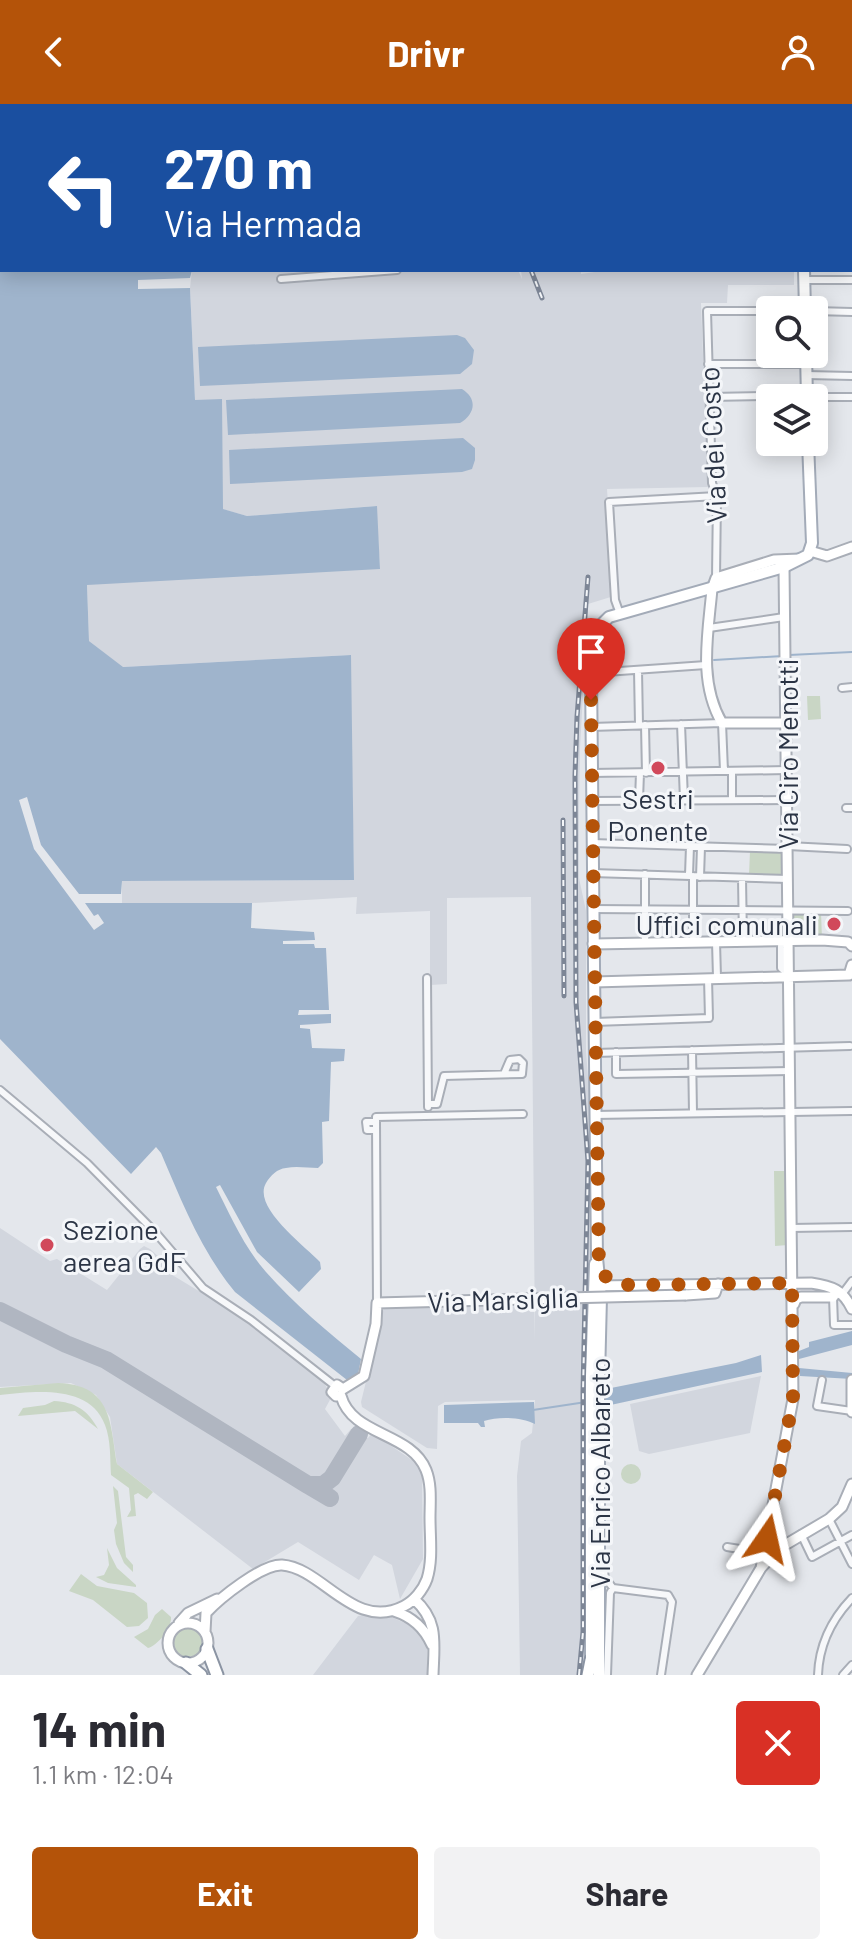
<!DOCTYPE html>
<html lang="en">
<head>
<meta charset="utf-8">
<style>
  :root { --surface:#fff; --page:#f2f2f3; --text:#2b2b33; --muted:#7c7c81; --accent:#b45309 }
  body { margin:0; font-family:Barlow,sans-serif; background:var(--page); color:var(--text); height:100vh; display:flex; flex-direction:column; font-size:30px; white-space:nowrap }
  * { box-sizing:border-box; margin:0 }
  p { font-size:26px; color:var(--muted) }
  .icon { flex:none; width:44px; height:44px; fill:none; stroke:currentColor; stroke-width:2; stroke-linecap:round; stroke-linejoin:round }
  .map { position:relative; height:1571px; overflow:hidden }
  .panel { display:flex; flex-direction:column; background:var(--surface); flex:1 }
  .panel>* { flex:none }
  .banner { position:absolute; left:0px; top:0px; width:852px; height:168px; box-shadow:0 4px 20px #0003; background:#1a4fa0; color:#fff; overflow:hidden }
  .fabs { position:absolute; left:756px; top:192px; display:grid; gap:16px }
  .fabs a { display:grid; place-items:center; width:72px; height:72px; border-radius:8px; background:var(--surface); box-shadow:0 4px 20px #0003; font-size:40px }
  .pin { position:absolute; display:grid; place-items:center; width:68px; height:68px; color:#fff; margin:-82px -34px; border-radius:50% 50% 50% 0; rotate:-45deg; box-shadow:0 0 8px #0007 }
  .pin .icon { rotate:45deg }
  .me { position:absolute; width:88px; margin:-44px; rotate:11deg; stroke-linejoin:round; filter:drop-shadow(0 0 6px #0008) }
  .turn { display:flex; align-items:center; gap:28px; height:168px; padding:0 32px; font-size:36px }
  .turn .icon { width:104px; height:104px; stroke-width:2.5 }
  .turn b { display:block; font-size:56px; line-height:68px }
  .round { display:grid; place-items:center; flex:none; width:84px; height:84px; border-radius:8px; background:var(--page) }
  .head { display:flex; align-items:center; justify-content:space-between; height:136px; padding:0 32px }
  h1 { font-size:48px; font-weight:700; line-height:60px }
  .button { display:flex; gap:16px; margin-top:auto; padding:16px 32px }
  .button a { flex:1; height:92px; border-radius:8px; background:var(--accent); color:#fff; font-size:32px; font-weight:700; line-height:92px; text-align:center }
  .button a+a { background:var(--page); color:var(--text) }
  header { display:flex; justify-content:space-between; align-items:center; height:104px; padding:0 32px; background:var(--accent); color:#fff; font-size:36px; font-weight:700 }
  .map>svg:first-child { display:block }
  .built { fill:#d2d6de }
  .green { fill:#c9d6c5 }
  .water { fill:#9fb4cc }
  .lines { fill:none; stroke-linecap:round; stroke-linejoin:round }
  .stream { stroke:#9fb4cc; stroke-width:2 }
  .taxiway { stroke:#b0b6c1; stroke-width:18 }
  .street-casing { stroke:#a9aeb7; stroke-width:10 }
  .secondary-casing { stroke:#a9aeb7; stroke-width:13 }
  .primary-casing { stroke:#a3abb8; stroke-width:14 }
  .highway-casing { stroke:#8b94a3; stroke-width:15 }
  .street { stroke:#f7f8fa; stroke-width:6 }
  .secondary { stroke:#fff; stroke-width:9 }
  .primary { stroke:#fff; stroke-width:10 }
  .highway { stroke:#fff; stroke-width:11 }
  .rail-casing { stroke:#7d8696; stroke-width:5 }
  .rail { stroke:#f4f6f9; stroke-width:2; stroke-dasharray:6; stroke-linecap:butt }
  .secondary-bridge-casing { stroke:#a9aeb7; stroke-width:13; stroke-linecap:butt }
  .secondary-bridge { stroke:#fff; stroke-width:9 }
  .route { stroke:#b45309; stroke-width:14; stroke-dasharray:0 25.2 }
  .poi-dot { fill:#d1495b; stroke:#f4f6f9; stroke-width:3 }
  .labels { text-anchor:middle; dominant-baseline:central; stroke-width:6; stroke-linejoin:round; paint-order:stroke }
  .street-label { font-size:28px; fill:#2b3445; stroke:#f4f6f9 }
  .poi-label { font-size:28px; fill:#2b3445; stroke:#f4f6f9 }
</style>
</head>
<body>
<header><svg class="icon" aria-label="back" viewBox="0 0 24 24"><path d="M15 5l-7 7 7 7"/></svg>Drivr<svg class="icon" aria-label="person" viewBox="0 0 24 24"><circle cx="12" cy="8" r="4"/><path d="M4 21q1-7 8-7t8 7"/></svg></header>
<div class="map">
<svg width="852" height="1571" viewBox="0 0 852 1571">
  <rect width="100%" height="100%" fill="#e4e7ec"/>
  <!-- built -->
  <path class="built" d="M192,166H518L522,175L521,166H581V170L595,168L596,166H794V181H728L727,199H701L708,383L607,385L614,492L588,500L580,644L579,706V774L586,807V947L591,1012L592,1074L584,1571H520L517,1372L521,1337L532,1329L535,1296L445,1298L438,1302L437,1345L427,1344L362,1303L361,1298L384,1204L534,1202L535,1238L531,793L447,794V880L430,881V807L356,810L357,793L252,799H122V777L354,776L350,551L122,563L89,537L87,480L380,464L376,402L247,412L222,405V296H195L190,184Z
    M0,1124L50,1157L57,1155L107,1186L140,1145L144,1142L150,1145L171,1164L169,1169L235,1209L321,1274L332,1292L325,1305L345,1332L351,1325L368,1334L372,1329L415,1358L422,1367L423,1455L400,1495L392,1461L374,1451L359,1476L298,1438L253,1465L117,1360L110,1313L96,1291L71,1279L0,1283Z
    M761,1272L750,1329L649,1350L639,1347L630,1300Z
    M369,1510L387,1511L414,1523L427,1538V1571H313L358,1512Z"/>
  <!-- green -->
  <path class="green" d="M820,592L821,615L808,616L807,592Z
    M750,747H785V771H749Z
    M821,808L822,835H792L791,809Z
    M774,1067H787L788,1141L775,1142Z
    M58,1279C112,1281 110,1318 117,1360L153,1388L147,1395L138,1389L134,1391L136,1412L127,1413L131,1406L129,1384L111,1371C110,1355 111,1336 105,1321C90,1280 35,1287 0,1291V1284Z
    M54,1297C75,1298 88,1306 98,1325L75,1307L18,1312L23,1304L45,1301Z
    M621 1370a10 10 0 1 1 20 0a10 10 0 1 1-20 0Z
    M113,1382L118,1387L126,1453L133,1461V1468L124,1459L116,1440L114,1426L117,1419Z
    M107,1444L117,1464L136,1481V1483L108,1479L96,1473L104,1471L109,1461Z
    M81,1470L97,1482L134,1489L147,1499L148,1514L139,1522L127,1523L93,1496L69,1487Z
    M162,1505L171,1513C172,1524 158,1541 148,1544L134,1533L148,1525L155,1511Z
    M173 1538a15 15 0 1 1 30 0a15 15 0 1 1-30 0Z"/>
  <!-- water -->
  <path class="water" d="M0,0H378V2H2V166H192L190,174L138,176V185L190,184L195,296L222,295L223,405L247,412L377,402L380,465L87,481L89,537L123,563L351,551L354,776L122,777L121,790H79L41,741L27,693L19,696L34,745L94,826L104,819L98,810L94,812L85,799H252L251,824L314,828L315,836L283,837V840H314L315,844H326L329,906H299L298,911L331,910V919L300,921V924L310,925L312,944L345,945L344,957L331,958L329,1017L322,1018L323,1059L318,1064C308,1064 296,1062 286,1064C277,1065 271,1071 266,1079C252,1103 304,1141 320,1158L321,1165L299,1188L257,1148L220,1081L216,1083C230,1111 244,1143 266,1168C294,1200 328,1228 361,1255L358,1270L347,1276L235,1188C201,1147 182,1098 161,1049L156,1043L131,1070L0,935Z
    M457,231L465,234L474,246L472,260L460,270L200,282L198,243Z
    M462,285C478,295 475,310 460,319L228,331L226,296Z
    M463,334L475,344V356L472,365L462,368L230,380L229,346Z
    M852,1227V1241L799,1255V1247L809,1243V1238Z
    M761,1251L762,1268L606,1302V1285L736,1259Z
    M799,1264L852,1269V1275L800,1272Z
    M534,1298L535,1320C521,1313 499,1312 484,1317L485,1323H481L478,1319H444V1301Z"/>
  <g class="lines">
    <!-- stream -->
    <path class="stream" d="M850,18L852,17
      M789,551L852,548
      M714,556L783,552
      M533,1306L586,1298"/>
    <!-- taxiway -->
    <path class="taxiway" d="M0,1207L66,1240L106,1256L308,1381
      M330,1394L308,1381H323L332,1374L359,1330"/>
    <defs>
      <path id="street" d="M462,0V2
        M848,2L852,0
        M850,49H852
        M850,112H852
        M850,141H852
        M281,175L397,166
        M804,176H852
        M814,207L852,208
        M708,260H806
        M806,271L852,272
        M710,293L807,291
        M807,293H852
        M716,474L717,392L712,379L707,207H770
        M620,510L615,496L609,398L717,392
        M709,524L784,513
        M638,566L639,621
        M591,569L706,561
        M842,584L852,583
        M681,620L684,696
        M645,621L646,669
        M591,623L722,619L724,667
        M732,667V696
        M592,669L787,666
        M639,696L640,669
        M591,697L787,696
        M846,704H852
        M592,739L788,745
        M788,742L847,745
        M592,769L788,775
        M645,770V839
        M689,771L690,742
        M700,773L701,743
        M742,774L743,837
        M592,805L848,807
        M693,838V772
        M716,838L717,873
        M787,838L781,842V864L789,871
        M427,874L428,1003
        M594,918L709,914L708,874
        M692,946L693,1009
        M616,948V970L790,967
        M595,949L850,942
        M0,986L87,1059L156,1129L203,1184L251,1216L335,1282
        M428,1000H437L444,972L522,970L523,959L519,955L510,956L504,970
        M595,1011L851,1007
        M376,1018L377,1199
        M376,1026H367L366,1018H376V1013L523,1010
        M791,1124L852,1123
        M852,1177L843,1189L833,1193L834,1221H852
        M822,1276L817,1302L852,1307
        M829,1415L852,1460
        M801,1430L812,1453L852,1431
        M727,1443L765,1449
        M603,1460L605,1474L613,1484
        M607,1571L610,1489L613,1484L668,1491L672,1498L661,1571
        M818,1571C819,1540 831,1516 852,1494
        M843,1571L852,1561"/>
      <path id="secondary" d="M810,447L827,452L852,443
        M787,619H722C698,578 708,530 712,485L716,474L774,456L800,455
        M593,840L822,836L848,838L852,842
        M594,878L849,871L852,861
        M595,1182L811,1179C832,1182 843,1186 852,1205
        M686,1191L715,1189L718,1180
        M794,1200L796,1195L801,1193H833
        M852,1276V1308
        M343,1285L364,1272L376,1220L377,1199L526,1195
        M761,1464L793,1295L784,463
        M414,1495C439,1517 434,1539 433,1571
        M394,1507C412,1513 424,1523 432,1541
        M168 1539a20 20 0 1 1 40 0a20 20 0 1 1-40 0Z
        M179,1519L188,1509L217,1495
        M205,1528L206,1509C220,1494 262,1460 282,1461C323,1464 354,1528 404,1502C414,1497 423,1486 427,1475C433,1456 430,1434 430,1414C430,1398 432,1381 426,1366C411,1328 352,1332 341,1292H336L332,1288L337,1281L343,1285
        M697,1571L761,1464L778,1445L829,1415L842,1403L852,1380"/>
      <path id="primary" d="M798,0V2
        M804,166L805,206
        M806,250L807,294
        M591,1563V1272L595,1160
        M599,1571V1274L601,1193L597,1154L591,569L595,527L609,513L784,463L808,451L812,439L808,338"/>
      <path id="highway" d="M207,1545L217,1571
        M186,1559L201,1571
        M588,1571L591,1556"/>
    </defs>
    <!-- street casing -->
    <use href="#street" class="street-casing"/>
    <!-- secondary casing -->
    <use href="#secondary" class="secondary-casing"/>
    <!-- primary casing -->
    <use href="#primary" class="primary-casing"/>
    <!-- highway casing -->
    <use href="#highway" class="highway-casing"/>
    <!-- street -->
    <use href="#street" class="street"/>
    <!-- secondary -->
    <use href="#secondary" class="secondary"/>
    <!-- primary -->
    <use href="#primary" class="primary"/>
    <!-- highway -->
    <use href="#highway" class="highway"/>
    <defs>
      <path id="rail" d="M479,0L480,2
        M531,166L542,194
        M563,716L564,892
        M579,1571L583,1528V1288L588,1057L576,898L575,672L577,613L588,473"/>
    </defs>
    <!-- rail casing -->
    <use href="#rail" class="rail-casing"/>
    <!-- rail -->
    <use href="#rail" class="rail"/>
    <defs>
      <path id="secondary-bridge" d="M526,1195L686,1191"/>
    </defs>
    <!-- secondary-bridge casing -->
    <use href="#secondary-bridge" class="secondary-bridge-casing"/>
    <!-- secondary-bridge -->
    <use href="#secondary-bridge" class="secondary-bridge"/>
  </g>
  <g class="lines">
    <!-- route -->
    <path class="route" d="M591,596L599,1167L615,1180L633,1181L792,1179L793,1295L767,1435"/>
  </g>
  <!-- markers -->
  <g class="poi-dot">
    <circle cx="658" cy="664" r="8"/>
    <circle cx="834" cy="820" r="8"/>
    <circle cx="47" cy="1141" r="8"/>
  </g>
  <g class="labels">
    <!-- street labels -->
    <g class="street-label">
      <text transform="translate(712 341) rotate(-93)">Via dei Costo</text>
      <text transform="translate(787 650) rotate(-90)">Via Ciro Menotti</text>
      <text transform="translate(503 1195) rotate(-2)">Via Marsiglia</text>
      <text transform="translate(599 1369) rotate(-90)">Via Enrico Albareto</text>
    </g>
    <!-- poi labels -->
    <g class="poi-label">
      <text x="658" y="694">Sestri<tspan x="658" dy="32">Ponente</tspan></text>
      <text x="818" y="820" text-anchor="end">Uffici comunali</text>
      <text x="63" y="1125" text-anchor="start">Sezione<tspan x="63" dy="32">aerea GdF</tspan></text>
    </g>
  </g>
</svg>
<div class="fabs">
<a><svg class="icon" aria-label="search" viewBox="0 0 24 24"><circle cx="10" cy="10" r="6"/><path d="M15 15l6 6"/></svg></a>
<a><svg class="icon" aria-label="layers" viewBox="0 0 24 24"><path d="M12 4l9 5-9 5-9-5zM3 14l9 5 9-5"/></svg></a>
</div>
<div class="pin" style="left:591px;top:596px;background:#d93025"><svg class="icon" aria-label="arrive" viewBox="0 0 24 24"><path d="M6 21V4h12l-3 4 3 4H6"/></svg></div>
<svg class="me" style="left:767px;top:1435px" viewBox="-20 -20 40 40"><path d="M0-17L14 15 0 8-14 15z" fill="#b45309" stroke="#fff" stroke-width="4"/></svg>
<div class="banner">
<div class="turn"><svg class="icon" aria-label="left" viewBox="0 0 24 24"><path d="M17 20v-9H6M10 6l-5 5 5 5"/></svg><div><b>270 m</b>Via Hermada</div></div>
</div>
</div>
<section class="panel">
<div class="head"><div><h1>14 min</h1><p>1.1 km · 12:04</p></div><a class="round" style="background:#d93025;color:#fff"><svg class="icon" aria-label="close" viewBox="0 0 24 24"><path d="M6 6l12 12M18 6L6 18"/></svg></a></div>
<div class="button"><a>Exit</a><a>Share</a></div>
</section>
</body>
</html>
